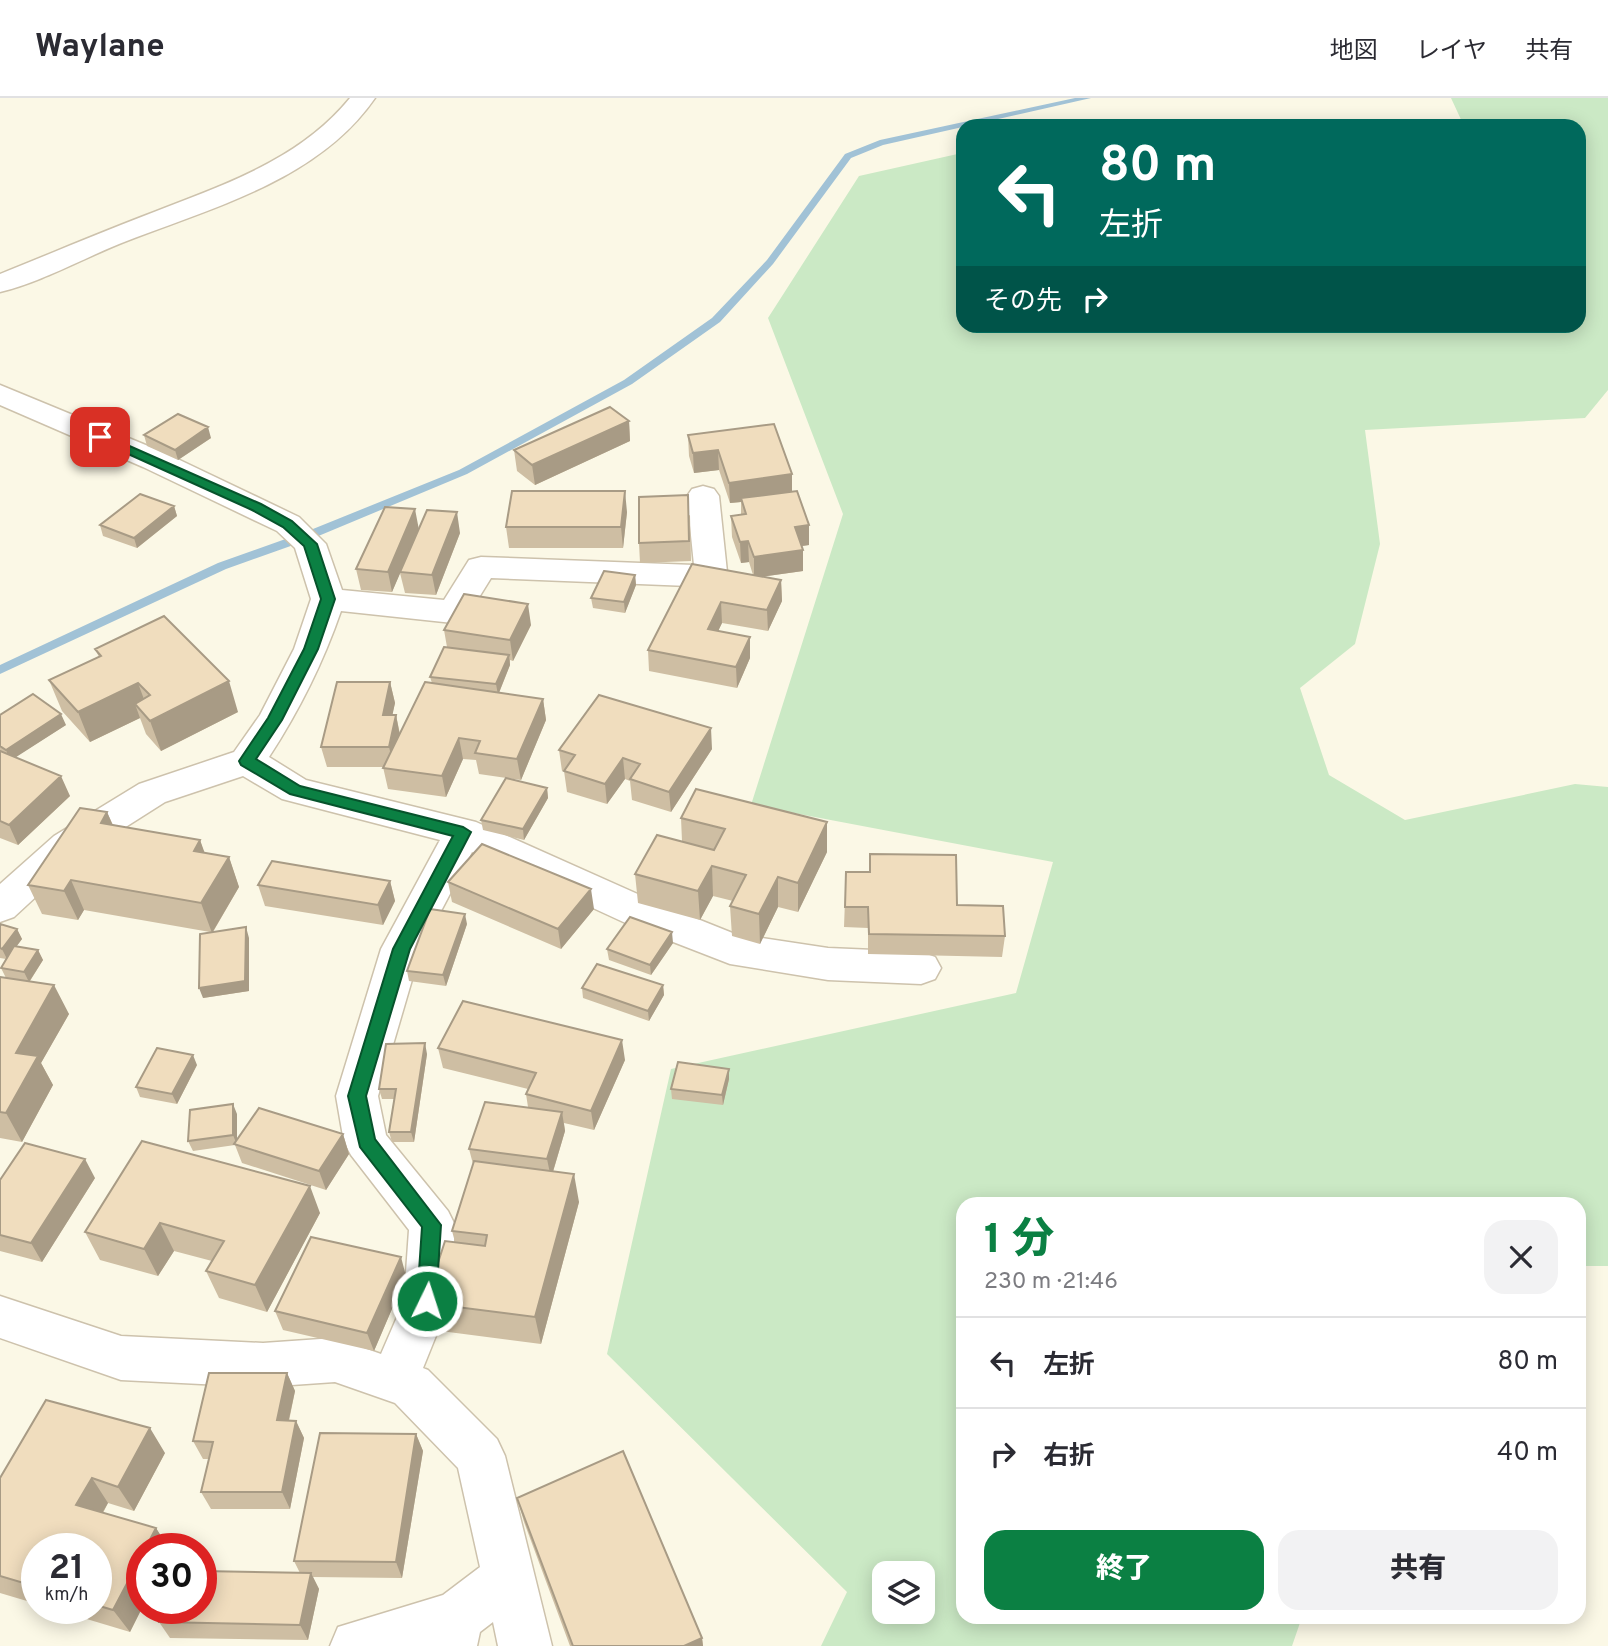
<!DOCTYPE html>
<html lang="ja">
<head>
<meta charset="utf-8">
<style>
  :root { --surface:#fff; --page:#f2f2f3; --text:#2b2b33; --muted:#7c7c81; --line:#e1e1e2; --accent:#0b8043 }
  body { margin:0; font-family:Overpass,"Noto Sans JP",sans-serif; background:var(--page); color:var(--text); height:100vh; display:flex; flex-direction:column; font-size:26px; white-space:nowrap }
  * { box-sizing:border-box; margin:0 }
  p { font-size:23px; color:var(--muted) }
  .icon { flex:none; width:38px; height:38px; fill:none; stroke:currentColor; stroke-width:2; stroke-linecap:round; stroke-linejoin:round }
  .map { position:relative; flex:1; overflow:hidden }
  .side { position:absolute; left:956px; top:1099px; width:630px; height:427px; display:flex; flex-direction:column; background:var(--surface); border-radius:21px; box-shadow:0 4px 18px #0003 }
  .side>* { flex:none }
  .banner { position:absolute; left:956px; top:21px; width:630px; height:214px; border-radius:21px; box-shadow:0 4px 18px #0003; background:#00695c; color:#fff; overflow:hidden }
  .fabs { position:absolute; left:872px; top:1463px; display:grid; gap:14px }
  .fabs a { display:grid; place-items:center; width:63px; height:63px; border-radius:14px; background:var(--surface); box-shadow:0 4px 18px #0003; font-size:35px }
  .speed { position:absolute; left:21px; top:1435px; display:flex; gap:14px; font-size:35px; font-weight:700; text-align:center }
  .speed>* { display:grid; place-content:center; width:91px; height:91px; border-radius:50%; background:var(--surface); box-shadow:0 4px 18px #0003; line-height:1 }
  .speed small { font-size:18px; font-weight:400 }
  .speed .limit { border:10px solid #d22; background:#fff; color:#111 }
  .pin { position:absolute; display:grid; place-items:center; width:60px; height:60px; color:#fff; margin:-30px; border-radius:14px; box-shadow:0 4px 10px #0006 }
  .me { position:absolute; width:77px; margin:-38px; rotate:4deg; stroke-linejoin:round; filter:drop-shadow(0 0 5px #0008) }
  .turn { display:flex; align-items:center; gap:24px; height:147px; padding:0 28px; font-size:32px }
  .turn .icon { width:91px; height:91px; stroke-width:2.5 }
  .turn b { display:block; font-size:49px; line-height:60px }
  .then { display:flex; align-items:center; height:66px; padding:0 28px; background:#0003; gap:14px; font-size:26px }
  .round { display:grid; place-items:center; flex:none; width:74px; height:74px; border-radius:21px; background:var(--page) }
  .head { display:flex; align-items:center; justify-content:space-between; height:119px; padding:0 28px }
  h1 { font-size:42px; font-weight:800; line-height:52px; color:var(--accent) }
  .action { display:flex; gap:14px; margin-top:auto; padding:14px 28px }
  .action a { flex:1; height:80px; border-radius:21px; background:var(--accent); color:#fff; font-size:28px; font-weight:800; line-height:80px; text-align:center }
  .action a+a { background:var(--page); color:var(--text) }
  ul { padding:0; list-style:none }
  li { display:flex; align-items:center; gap:21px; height:91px; padding:0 28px; border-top:2px solid var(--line) }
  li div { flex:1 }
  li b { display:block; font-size:26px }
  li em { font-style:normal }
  header { display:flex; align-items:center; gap:42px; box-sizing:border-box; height:98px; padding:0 35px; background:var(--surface); border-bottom:2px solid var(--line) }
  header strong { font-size:33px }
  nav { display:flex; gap:38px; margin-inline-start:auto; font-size:24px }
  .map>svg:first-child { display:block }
  .green { fill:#cbe9c5; fill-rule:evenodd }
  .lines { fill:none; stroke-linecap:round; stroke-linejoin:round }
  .stream { fill:#a1c2d6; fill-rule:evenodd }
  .street-casing { stroke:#cdc2ac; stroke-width:3 }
  .street { fill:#fff; fill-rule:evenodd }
  .wall { fill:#cebea3 }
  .shaded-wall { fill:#a89b85 }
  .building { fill:#f0ddbe; stroke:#a89b85; stroke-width:2 }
  .route { fill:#0b8043; stroke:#07532c; stroke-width:2 }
</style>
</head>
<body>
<header>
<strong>Waylane</strong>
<nav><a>地図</a><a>レイヤ</a><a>共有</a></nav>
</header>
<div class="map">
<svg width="1608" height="1548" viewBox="0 0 1608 1548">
  <rect width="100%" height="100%" fill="#fbf8e6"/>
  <!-- green -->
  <path class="green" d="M1451,0H1608V292L1585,320L1365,332L1380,446L1355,546L1300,590L1329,677L1405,722L1575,686L1608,689V1168H1579L1578,1106H962V1519H1302L1292,1548H821L847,1494L607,1256L671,971L1016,895L1053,764L751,707L843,416L768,220L859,78L962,55V228H1578V28H1464ZM884,1475H922V1514H884Z"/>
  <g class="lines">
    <!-- stream -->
    <path class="stream" d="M1075,0H1091L883,47L851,60L773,166L720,224L632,286L467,376L316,439L226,471L0,576V567L218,465L308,433L459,372L624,282L712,220L767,162L845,56L880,42Z"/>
    <defs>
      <path id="street" d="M350,0H375C317,84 209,110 119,146C80,162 41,184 0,194V176C50,156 99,135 149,116C222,87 299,63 350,0Z
        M0,287L165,355L299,419L326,446L342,492L444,502L469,462L481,459L694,467L687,398L692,391L703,388L714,391L719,398L727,474L723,481L689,488L491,480L465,522L453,525L341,513C323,565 299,613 269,659L306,682L476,724L660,806L735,836L828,850L921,854L935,859L941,870L935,881L921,886L828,882L730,866L632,828L472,754L421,851L378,998L386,1037L448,1113L455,1127L450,1203L423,1270L428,1272L497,1341L505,1358L552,1548H498L493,1524L480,1534L477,1548H330L338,1529L443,1497L480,1469L458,1370L395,1305L335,1284L263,1289L121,1282L0,1240V1198L121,1238L263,1245L335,1240L381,1256L404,1203L409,1132L351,1057L344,1044L336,998L381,851L440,742L282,701L243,678L165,704L80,758L14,819L0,824V786L54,738L139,686L234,654L260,617L294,551L311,501L295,450L277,433L143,369L0,307Z"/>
    </defs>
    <!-- street casing -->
    <use href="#street" class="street-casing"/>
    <!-- street -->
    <use href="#street" class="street"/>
  </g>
  <!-- wall -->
  <path class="wall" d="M629,323L630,343L535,387L517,373L514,352Z
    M144,337L211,340L178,362L147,348Z
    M688,337L792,376V393L809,447L802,448L803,473L761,479L781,482L782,503L768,533L722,525L718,533L750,539V560L737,590L649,573L648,552L753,477L749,464L741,465L732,439L731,418L741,417V404L730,405L719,372L694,375L689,358Z
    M174,408L177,418L137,450L103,438L100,427Z
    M627,414L623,450H509L506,429Z
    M690,417L691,463L640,465L639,445Z
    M419,431L460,435L436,497L405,495L400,475L392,494L361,492L356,471Z
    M635,477L636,487L625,515L593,510L591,500Z
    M531,527L513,563L510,562V567L499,595L543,601L546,622L521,682L479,676L476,662L463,661L446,699L388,691L383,669H327L321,649L390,584L395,605L392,617H396L400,636L432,585L430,579L447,549L444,532Z
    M95,551L238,614L161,653L146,636L140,620L90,644L62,613L49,582L99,559Z
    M0,617L66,627L15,659L70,698L18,747L0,740Z
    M712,651L671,714L632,702L630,683L625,681L607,706L567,694L564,673H562L559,652Z
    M547,690L548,700L524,742L483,732L481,722Z
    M107,714L113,727L200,742L204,755L229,759L239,789L213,834L249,840V893L203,900L210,834L84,812L78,822L42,816L28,787Z
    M681,720L827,754L798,814L778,809L760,846L732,838L730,808L733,803L713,798L700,822L638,805L635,776L682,743Z
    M870,756L957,807L1005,838L1002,859L868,856V830L844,829L846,774H869Z
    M390,783L395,803L383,827L265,808L258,787Z
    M448,784L594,811L561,851L452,804Z
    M0,826L17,831L22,841L16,849L38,852L43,862L30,883L69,916L41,965L53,987L22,1044L0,1040V879L6,880L1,870L6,861L0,860Z
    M467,826L446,888L409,883L407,873Z
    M673,845L651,877L609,862L607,851Z
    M663,887L664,897L649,923L583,900L582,890Z
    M438,950L625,962L594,1032L564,1025L565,1033L553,1074L579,1104L541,1246L433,1232L425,1205L455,1144L452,1133L473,1066L469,1051L528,1009L526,996L528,991L443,970Z
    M427,956L414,1044H392L389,1034L394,1001H382L379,991Z
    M197,967L177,1006L140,999L136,989Z
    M729,971V981L723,1007L672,1001L671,991Z
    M237,1016V1043L343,1036L349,1056L326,1092L242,1065L235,1047L193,1053L188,1043Z
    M142,1043L320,1115L267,1214L219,1200L206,1173L212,1163L174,1153L158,1178L100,1162L85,1134Z
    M95,1080L42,1164L0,1153V1082Z
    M406,1178L374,1253L283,1232L275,1213Z
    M287,1275L295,1293L289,1323H296L304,1340L290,1411H211L201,1394L209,1361H203L193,1343Z
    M416,1336L423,1353L402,1480L313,1479L319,1491L308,1542L170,1540L159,1524L300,1475L294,1463Z
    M165,1355L134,1413L108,1405L103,1415L156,1430L169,1451H142V1510L130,1534L50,1510H96V1451H37V1506L0,1495V1380Z
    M517,1400L702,1540L703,1548H570L524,1424Z"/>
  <!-- shaded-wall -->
  <path class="shaded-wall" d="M629,323L630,343L535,387L532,367Z
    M208,329L211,340L178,362L175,352Z
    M718,352L719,372L694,375L693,355Z
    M792,376V397L741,400V404L730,405L729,385Z
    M625,393L627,414L623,450L621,429Z
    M174,408L177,418L137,450L134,440Z
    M415,411L419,432L392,494L388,474Z
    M457,414L460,435L436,497L432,477Z
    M809,427V447L795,449V429Z
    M748,443L749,464L741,465L740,444Z
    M803,452V473L754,480V459Z
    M635,477L636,487L625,515L624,504Z
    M781,482L782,503L768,533L767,512Z
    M721,504L722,525L709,552L708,531Z
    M528,506L531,527L513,563L510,542Z
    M750,539V560L737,590L736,569Z
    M509,557L510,567L498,597L496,586Z
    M229,583L238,614L161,653L150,623Z
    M390,584L395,605L388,638L383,617Z
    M138,585L149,615L135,606L140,620L90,644L78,614Z
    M543,601L546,622L521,682L517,661Z
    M61,616L66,627L10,663L6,652Z
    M396,617L400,638L394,669L389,649Z
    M711,630L712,651L671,714L669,694Z
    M459,640L463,661L446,699L442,678Z
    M623,660L625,681L607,706L605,686Z
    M61,678L70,698L18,747L9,727Z
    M547,690L548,700L524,742L523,731Z
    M107,714L120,744L101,725Z
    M827,724V754L798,814V785Z
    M200,742L211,772L194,753Z
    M229,759L239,789L212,835L201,805Z
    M712,768L713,798L700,822L698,793Z
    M778,779V809L760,846L759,816Z
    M71,782L84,812L78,822L64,793Z
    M390,783L395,803L383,827L378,807Z
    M591,791L594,811L561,851L558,831Z
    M465,816L467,826L446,888L443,877Z
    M246,829L249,840V893L203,900L199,890Z
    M17,831L22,841L7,861L2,851Z
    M672,834L673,845L651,877L650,867Z
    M38,852L43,862L29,884L24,874Z
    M54,887L69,916L41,965L53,987L22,1044L6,1015L16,955Z
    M663,887L664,897L649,923L648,913Z
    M622,942L625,962L594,1032L591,1013Z
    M425,945L427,956L414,1044L411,1034Z
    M193,957L197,967L177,1006L172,996Z
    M729,971V981L723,1007L722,997Z
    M233,1006L237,1016V1047L233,1037Z
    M562,1014L565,1033L551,1080L547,1061Z
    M343,1036L349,1056L326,1092L319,1073Z
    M85,1061L95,1080L42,1164L31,1145Z
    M574,1076L579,1104L541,1246L535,1219Z
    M310,1088L320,1115L267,1214L255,1187Z
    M160,1125L174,1153L158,1178L144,1151Z
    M401,1159L406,1178L374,1253L367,1235Z
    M287,1275L295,1293L285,1339L277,1322Z
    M296,1323L304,1340L290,1411L282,1394Z
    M150,1330L165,1355L134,1413L118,1389Z
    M416,1336L423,1353L402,1480L396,1464Z
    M92,1380L108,1405L93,1431L76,1407Z
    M156,1430L169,1451H145Z
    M142,1457V1510L130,1534L113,1512Z
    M311,1475L319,1491L308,1542L300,1527Z
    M702,1540L703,1548H684Z"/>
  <!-- building -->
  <path class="building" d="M610,309L629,323L532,367L514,352Z
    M178,316L208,329L175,352L144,337Z
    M774,326L792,376L729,385L718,352L693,355L688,337Z
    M512,393H625L621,429H506Z
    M797,393L809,427L795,429L803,452L754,459L748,443L740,444L731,418L746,416L741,400Z
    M140,396L174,408L134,440L100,427Z
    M688,397L689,443L639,445V399Z
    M385,409L415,411L388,474L356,471Z
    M427,412L457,414L432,477L400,474Z
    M692,466L781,482L767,512L721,504L708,531L750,539L736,569L648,552Z
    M604,473L635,477L624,504L591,500Z
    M464,496L528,506L510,542L444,532Z
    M164,518L229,583L150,623L135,606L150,597L138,585L78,614L49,582L101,558L95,551Z
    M444,549L509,557L496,586L430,579Z
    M337,584H390L383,617H396L389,649H321Z
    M425,584L543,601L517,661L475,655L480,643L459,640L442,678L383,670Z
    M33,596L61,616L6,652L0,648V617Z
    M599,597L711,630L669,694L630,681L640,666L623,660L605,686L564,673L575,657L559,652Z
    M0,653L61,678L9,727L0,723Z
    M506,680L547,690L523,731L481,722Z
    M696,691L827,724L798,785L778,779L759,816L730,808L746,777L712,768L698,793L635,776L657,737L714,752L725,731L681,720Z
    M80,710L107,714L101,725L200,742L194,753L229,759L201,805L71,782L64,793L28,787Z
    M482,746L591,791L558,831L448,784Z
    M870,756L956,757L957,807L1003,808L1005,838L869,836L868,809H845L846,774H870Z
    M272,763L390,783L378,807L258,787Z
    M430,811L465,816L443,877L407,873Z
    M630,819L672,834L650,867L607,851Z
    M0,826L17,831L2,851L0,850Z
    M246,829L245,883L199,890L200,836Z
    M14,848L38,852L24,874L1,870Z
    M597,866L663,887L648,913L582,890Z
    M0,879L54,887L16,955L38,958L6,1015L0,1014Z
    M463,903L622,942L591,1013L526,996L536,975L438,950Z
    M425,945L411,1034H389L396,991H379L386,946Z
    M157,950L193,957L172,996L136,989Z
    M678,964L729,971L722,997L671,991Z
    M485,1004L562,1014L547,1061L469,1051Z
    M233,1006V1037L188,1043L190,1012Z
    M259,1010L343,1036L319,1073L234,1046Z
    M142,1043L310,1088L255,1187L206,1173L224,1143L160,1125L144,1151L85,1134Z
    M25,1045L85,1061L31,1145L0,1137V1082Z
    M474,1063L574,1076L535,1219L425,1205L445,1143L485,1148L487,1137L452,1133Z
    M311,1139L401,1159L367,1235L275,1213Z
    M209,1275H287L277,1322L296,1323L282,1394H201L213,1344L193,1343Z
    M46,1302L150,1330L118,1389L92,1380L76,1407L156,1430L145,1451H142V1457L113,1512L96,1507V1451H37V1489L0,1478V1380Z
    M320,1335L416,1336L396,1464L294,1463Z
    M623,1353L702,1540L684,1548H573L517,1400Z
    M201,1473L311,1475L300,1527L159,1524L162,1510H201Z"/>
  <!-- route -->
  <path class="route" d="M100,335L261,406L292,423L317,446L335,501L318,551L282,622L256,661L300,688L463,729L471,734L410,851L366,998L375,1041L441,1127L436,1203L433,1209L427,1212L420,1209L417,1203L422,1129L360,1049L348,998L393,851L453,738L290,696L241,667L239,663L268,620L304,551L321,501L304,448L283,429L252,412L95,341V336Z"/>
</svg>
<div class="fabs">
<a><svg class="icon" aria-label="layers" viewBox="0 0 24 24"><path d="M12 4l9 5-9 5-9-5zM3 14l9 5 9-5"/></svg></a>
</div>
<div class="speed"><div>21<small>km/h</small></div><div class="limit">30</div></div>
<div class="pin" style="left:100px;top:339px;background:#d93025"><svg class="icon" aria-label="arrive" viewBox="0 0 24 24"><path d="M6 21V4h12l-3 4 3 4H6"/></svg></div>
<svg class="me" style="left:427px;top:1203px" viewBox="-20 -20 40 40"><circle r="17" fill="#0b8043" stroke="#fff" stroke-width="3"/><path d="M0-11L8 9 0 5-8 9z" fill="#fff"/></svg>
<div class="banner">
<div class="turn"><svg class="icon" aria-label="left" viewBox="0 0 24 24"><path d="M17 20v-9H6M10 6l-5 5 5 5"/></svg><div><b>80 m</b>左折</div></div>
<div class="then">その先<svg class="icon" aria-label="right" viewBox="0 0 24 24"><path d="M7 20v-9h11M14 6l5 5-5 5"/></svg></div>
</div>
<section class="side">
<div class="head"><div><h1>1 分</h1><p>230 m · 21:46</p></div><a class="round"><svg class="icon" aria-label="close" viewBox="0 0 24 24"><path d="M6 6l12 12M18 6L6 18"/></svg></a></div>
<ul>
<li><svg class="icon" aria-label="left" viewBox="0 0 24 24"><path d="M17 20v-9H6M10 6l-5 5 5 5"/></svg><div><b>左折</b></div><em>80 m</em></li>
<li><svg class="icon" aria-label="right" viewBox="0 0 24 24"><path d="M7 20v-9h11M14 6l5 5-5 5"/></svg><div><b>右折</b></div><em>40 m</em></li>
</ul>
<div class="action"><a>終了</a><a>共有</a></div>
</section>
</div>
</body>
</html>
